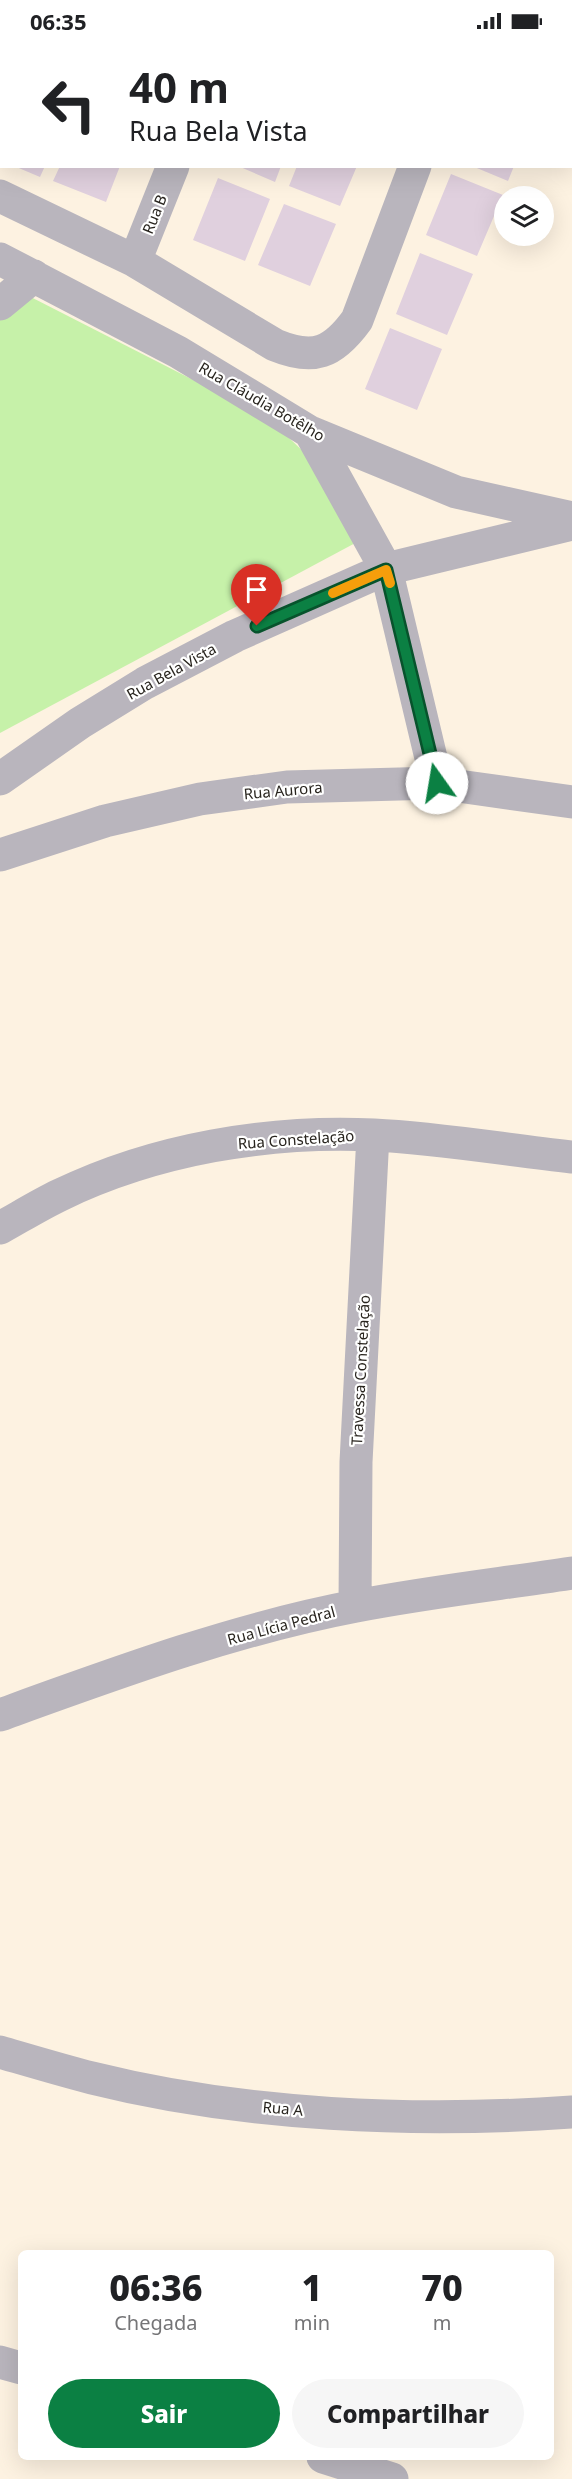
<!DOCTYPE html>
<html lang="pt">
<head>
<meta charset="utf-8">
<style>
  :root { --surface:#fff; --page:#f6f6f6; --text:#202124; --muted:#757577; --accent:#0b8043 }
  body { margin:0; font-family:"Noto Sans",sans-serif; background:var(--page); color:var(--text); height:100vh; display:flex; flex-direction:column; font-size:22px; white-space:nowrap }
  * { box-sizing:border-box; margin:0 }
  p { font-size:20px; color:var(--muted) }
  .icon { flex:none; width:33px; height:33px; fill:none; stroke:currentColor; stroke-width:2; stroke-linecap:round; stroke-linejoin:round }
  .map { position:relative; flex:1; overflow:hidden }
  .panel { position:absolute; left:18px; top:2208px; width:536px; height:210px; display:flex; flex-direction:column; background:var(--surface); border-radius:9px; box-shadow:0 6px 24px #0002 }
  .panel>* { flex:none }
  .top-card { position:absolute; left:0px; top:0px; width:573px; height:126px; box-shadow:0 6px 24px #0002; background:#fff; color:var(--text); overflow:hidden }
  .tools { position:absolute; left:494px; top:144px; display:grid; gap:12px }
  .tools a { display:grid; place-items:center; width:60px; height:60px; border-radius:50%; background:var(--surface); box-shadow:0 6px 24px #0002; font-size:30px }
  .pin { position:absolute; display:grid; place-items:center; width:51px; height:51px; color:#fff; margin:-62px -26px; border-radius:50% 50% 50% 0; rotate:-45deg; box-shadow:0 0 6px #0007 }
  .pin .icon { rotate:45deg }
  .me { position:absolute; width:66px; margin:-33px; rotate:347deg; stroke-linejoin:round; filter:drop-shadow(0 0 4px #0008) }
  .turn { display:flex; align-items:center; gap:21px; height:126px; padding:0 30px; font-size:27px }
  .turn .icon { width:78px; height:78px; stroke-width:2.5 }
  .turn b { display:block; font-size:42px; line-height:51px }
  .eta { display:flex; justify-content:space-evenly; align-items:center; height:102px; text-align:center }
  .eta b { font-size:36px; font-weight:800; line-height:42px }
  .primary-button { display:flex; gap:12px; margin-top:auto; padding:12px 30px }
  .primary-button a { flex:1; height:69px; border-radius:36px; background:var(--accent); color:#fff; font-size:24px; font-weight:800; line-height:69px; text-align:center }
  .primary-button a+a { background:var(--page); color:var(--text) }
  .status { display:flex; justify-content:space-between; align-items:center; height:42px; padding:0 30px; background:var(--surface); direction:ltr }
  .status svg { height:16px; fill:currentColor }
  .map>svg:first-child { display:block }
  .green { fill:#c6f1a9 }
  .building { fill:#e0d0de }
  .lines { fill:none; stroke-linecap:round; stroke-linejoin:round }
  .minor { stroke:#b9b5bd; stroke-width:33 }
  .route-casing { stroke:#07532c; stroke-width:15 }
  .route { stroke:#0b8043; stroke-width:10 }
  .slow { stroke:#f59e0b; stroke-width:10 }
  .labels { text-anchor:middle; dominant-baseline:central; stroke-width:4.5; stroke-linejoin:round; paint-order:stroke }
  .street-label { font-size:15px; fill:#28241e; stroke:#fff }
</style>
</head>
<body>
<div class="status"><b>06:35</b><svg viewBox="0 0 49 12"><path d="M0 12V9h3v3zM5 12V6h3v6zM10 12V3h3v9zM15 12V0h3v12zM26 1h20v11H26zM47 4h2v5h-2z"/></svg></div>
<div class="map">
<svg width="572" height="2437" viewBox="0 0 572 2437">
  <rect width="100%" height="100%" fill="#fdf2e1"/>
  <!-- green -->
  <path class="green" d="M21,250L268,376L307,413L359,499L0,691V274Z"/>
  <!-- building -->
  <path class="building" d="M14,124H45L40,135Z
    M60,124H120L106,160L53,139Z
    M238,124H281L275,140Z
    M297,124H357L340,164L289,144Z
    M472,124H514L508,139Z
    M451,132L503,153L477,214L426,193Z
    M218,136L270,157L245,219L193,198Z
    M284,162L336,182L310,244L258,223Z
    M420,211L473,232L447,293L396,272Z
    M390,286L442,307L417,368L365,347Z"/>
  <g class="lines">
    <!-- minor -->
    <path class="minor" d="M222,2L223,0
      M464,2L465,0
      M0,7L2,3
      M0,154L135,219L275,303C314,319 333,311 357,278L415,124
      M0,217L178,310L310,390L456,450L572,476
      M135,219L173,124
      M0,262L34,234
      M310,390L386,527L437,741
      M0,737L80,681L145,641L235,594L386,527L572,482
      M0,813L105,779L200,757L287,745L437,741L572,760
      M0,1186C20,1175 39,1163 60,1153C155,1107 268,1088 374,1093C439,1096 506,1108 572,1115
      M355,1564L356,1420L373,1093
      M0,1673C116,1631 235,1587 356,1564C428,1550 500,1542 572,1531
      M0,2010C31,2019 61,2028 92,2036C244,2074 416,2081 572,2070
      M0,2320L21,2326
      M323,2415L392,2437"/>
  </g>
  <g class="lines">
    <defs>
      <path id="route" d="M257,584L386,528L437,741"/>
    </defs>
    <!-- route casing -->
    <use href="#route" class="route-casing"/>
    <!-- route -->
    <use href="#route" class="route"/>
    <!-- slow -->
    <path class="slow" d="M333,551L386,528L390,541"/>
  </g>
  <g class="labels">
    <!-- street labels -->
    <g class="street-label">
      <text transform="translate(154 172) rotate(-68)">Rua B</text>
      <text transform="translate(262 359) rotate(30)">Rua Cláudia Botêlho</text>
      <text transform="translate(171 629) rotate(-29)">Rua Bela Vista</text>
      <text transform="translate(283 748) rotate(-5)">Rua Aurora</text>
      <text transform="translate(296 1097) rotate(-4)">Rua Constelação</text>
      <text transform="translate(360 1328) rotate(-87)">Travessa Constelação</text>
      <text transform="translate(281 1583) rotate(-15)">Rua Lícia Pedral</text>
      <text transform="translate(283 2066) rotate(5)">Rua A</text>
    </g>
  </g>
</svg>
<div class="tools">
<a><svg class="icon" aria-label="layers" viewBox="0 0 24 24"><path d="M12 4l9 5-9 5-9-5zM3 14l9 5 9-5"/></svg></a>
</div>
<div class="pin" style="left:257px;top:584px;background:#d93025"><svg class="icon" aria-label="arrive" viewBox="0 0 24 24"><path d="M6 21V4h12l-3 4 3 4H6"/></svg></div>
<svg class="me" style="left:437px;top:741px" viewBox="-20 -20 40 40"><circle r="19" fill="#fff"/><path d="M0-13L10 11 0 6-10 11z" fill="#0b8043"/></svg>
<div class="top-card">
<div class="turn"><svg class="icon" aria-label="left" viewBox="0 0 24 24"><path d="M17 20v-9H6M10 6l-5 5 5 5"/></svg><div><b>40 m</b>Rua Bela Vista</div></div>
</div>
<section class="panel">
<div class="eta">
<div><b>06:36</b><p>Chegada</p></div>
<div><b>1</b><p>min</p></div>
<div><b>70</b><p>m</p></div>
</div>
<div class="primary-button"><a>Sair</a><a>Compartilhar</a></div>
</section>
</div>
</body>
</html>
